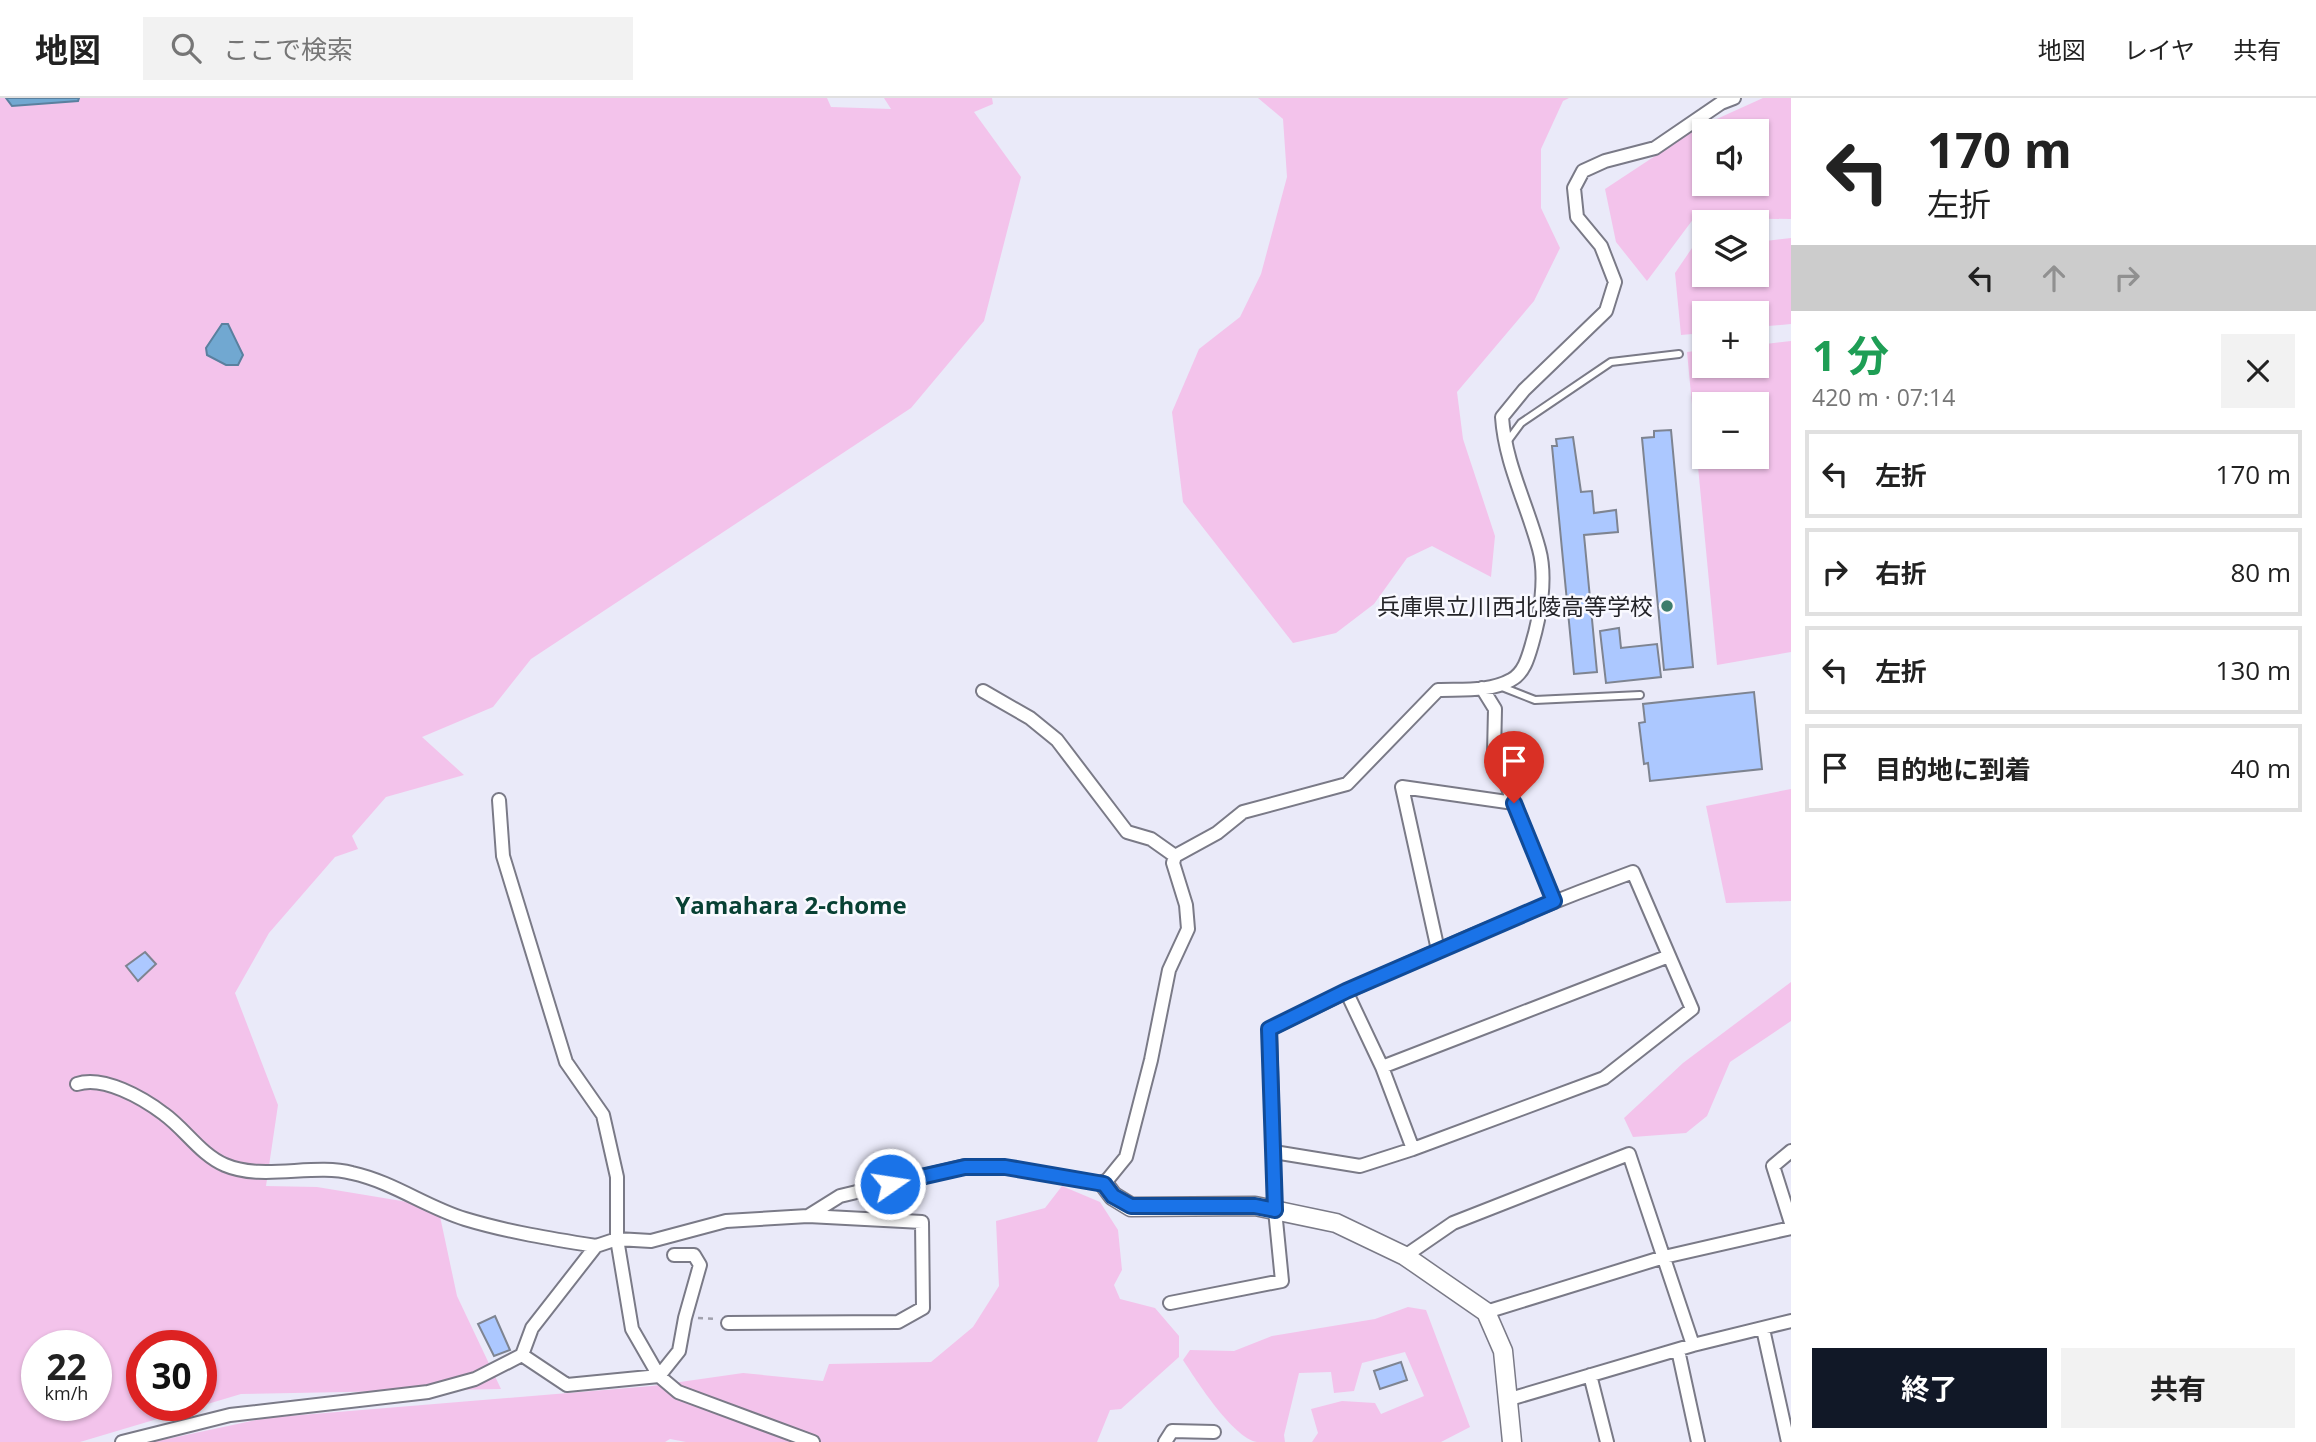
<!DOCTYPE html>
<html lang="ja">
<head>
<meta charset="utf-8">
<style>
  :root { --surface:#fff; --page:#f2f2f2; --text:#222; --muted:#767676; --line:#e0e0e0; --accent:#111827 }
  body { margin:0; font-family:"Open Sans","Noto Sans JP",sans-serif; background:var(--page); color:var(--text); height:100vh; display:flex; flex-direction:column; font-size:26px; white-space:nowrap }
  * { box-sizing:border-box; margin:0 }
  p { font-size:23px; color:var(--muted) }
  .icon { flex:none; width:38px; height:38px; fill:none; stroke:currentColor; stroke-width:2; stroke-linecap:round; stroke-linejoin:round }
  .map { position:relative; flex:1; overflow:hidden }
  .drawer { display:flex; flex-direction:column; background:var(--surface); width:525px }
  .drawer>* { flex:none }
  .hud { background:#fff; color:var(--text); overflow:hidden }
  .fabs { position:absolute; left:1692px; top:21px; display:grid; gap:14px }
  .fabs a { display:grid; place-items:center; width:77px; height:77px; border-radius:0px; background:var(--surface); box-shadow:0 2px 5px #0004; font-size:35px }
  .speed { position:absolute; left:21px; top:1232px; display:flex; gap:14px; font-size:35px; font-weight:700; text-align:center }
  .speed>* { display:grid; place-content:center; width:91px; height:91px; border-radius:50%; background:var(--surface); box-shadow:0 2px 5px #0004; line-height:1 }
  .speed small { font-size:18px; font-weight:400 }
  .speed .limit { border:10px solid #d22; background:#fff; color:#111 }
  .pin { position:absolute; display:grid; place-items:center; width:60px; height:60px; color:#fff; margin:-72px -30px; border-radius:50% 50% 50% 0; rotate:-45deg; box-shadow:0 0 7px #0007 }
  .pin .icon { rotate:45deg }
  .me { position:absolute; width:77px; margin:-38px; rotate:77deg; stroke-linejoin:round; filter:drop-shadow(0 0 5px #0008) }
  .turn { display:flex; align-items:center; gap:24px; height:147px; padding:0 21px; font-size:32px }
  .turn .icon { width:91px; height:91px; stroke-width:2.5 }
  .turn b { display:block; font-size:49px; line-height:60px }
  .lanes { display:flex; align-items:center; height:66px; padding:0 21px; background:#0003; justify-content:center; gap:35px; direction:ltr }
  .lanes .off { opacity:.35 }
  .round { display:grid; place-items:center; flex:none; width:74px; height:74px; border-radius:0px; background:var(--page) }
  .head { display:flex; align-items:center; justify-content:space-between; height:119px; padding:0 21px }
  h1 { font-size:42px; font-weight:700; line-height:52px; color:#1e9e55 }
  .button { display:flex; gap:14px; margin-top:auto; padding:14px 21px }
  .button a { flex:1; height:80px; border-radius:0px; background:var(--accent); color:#fff; font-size:28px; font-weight:700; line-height:80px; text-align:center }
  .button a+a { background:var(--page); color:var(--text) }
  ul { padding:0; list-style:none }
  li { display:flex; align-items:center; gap:21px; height:88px; margin:0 14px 10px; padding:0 7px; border:4px solid var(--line); border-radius:0px }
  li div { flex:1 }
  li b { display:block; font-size:26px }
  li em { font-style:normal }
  header { display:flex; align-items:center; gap:42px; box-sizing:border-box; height:98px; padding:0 35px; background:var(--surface); border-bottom:2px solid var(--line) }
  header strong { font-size:33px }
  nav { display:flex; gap:38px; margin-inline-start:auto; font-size:24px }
  .search { width:490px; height:63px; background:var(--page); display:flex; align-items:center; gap:18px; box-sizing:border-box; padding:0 24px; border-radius:0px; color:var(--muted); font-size:26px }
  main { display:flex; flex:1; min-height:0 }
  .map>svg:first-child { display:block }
  .green { fill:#f3c3eb; fill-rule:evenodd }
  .water { fill:#71a8d1; stroke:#5a809f; stroke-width:2 }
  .building { fill:#acc8ff; stroke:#7e8491; stroke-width:2 }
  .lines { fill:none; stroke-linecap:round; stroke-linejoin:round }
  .lane-casing { stroke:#7a7a87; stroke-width:10 }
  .street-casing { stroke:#7a7a87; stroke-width:16 }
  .secondary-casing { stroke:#7a7a87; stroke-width:21 }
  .path { stroke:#a1a1ad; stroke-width:2.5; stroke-dasharray:5 5; stroke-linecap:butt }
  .lane { stroke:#fff; stroke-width:6 }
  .street { stroke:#fff; stroke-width:12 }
  .secondary { stroke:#fff; stroke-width:18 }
  .route-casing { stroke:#114b97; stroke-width:18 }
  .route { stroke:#1a73e8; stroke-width:12 }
  .poi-dot { fill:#3d7d6c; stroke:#f9f9ff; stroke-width:2.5 }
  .labels { text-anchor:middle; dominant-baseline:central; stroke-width:5; stroke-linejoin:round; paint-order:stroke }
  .poi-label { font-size:23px; fill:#242429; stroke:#f9f9ff; text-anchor:end }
  .neighbourhood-label { font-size:24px; font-weight:bold; fill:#084134; stroke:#f9f9ff }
</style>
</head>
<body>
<header>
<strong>地図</strong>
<div class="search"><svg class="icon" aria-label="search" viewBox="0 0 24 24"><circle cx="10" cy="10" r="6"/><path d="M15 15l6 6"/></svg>ここで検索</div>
<nav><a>地図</a><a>レイヤ</a><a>共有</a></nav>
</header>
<main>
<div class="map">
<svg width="1791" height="1344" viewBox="0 0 1791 1344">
  <rect width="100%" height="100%" fill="#eaeaf9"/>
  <!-- green -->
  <path class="green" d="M0,0H827L831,9L891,11L884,0H992L993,6L974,14L1021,79L984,223L911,310L531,561L493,609L422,639L464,677L386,699L352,738L358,751L335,759L269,835L235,895L278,1007L266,1088L317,1089L438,1109L457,1198L501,1291L241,1296L80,1344H0ZM37,1248H96V1307H37ZM142,1248H201V1307H142Z
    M1258,0H1569L1563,3L1541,51V110L1560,150L1534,203L1457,294L1463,341L1495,438L1491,479L1432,448L1407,460L1374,506L1336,535L1293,545L1183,404L1172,314L1199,251L1240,219L1261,176L1287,79L1283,21Z
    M1763,0H1791V121L1694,120L1647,183L1616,144L1605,91L1699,29ZM1704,33H1757V86H1704Z
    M1791,140V226L1757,229V215H1704V235L1681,237L1675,175L1692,150L1704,149V177H1757V144Z
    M1791,243V554L1717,567L1687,254L1704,252V268H1757V247ZM1704,306H1757V359H1704Z
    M1791,691V803L1726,805L1706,708Z
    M1791,884V923L1730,964L1707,1018L1686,1035L1633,1039L1624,1020L1683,965Z
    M1062,1088L1100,1104L1118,1132L1122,1172L1114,1187L1120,1201L1155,1210L1179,1238V1259L1121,1311L1110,1312L1097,1344H686L670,1341L665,1344H153L265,1320L652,1288L743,1275L823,1283L829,1266L931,1264L973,1229L999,1188L996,1123L1045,1110Z
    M1408,1209L1426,1212L1470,1329L1441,1344H1312L1318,1335L1311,1311L1342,1303L1375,1305L1381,1316L1424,1298L1405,1254L1362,1265L1354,1293L1334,1295L1331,1274L1299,1275L1284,1337L1285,1344C1276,1344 1266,1344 1257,1344C1233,1340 1196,1282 1183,1262L1190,1252L1234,1253L1272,1238L1375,1221Z"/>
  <!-- water -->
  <path class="water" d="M6,0H79L78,3L12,8Z
    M222,226H228L243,257L238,267H226L207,257L206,250Z"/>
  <!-- building -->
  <path class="building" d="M1671,332L1693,569L1664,572L1642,340L1654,339V333Z
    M1573,339L1581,394L1592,393L1594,415L1616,412L1618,434L1584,437L1597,574L1574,576L1552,348H1557L1556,341Z
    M1619,530L1621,550L1657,546L1661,579L1606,585L1600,533Z
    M1754,594L1762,671L1650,683L1648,665L1644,666L1639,625L1645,624L1643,606Z
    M145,854L156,866L138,883L126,868Z
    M495,1218L510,1252L494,1258L478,1226Z
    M1401,1264L1407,1282L1380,1291L1374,1273Z"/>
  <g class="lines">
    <defs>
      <path id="lane" d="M1507,344L1521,325L1611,264L1679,256
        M1502,589L1535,602L1640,597"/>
      <path id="street" d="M1482,590L1495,611L1494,656L1554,803
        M983,593L1030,620L1057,642L1127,734L1151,741L1175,758
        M499,702L503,758L566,964L603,1017L617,1079V1141L632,1231L659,1278L679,1253L685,1220L700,1167L694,1157H674
        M1175,758L1217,735L1243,714L1347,686L1438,592C1461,591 1490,594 1511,582C1524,575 1528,560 1532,546C1540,519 1547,480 1539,451C1527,406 1505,365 1502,319L1524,292L1606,213L1615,184L1601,148L1577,119L1574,90L1583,73L1605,63L1655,50L1721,5L1734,0
        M1438,852L1402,689L1514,705
        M1346,893L1382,969L1413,1051
        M1382,969L1669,858
        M77,986C103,977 143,1000 164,1016C185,1031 201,1057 225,1067C262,1083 314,1065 352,1075C393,1084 426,1109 465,1121C508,1134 552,1141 596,1148L617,1141L651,1143L726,1123L808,1118L840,1098L965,1068L1005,1069L1104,1086L1126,1059L1151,962L1169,872L1188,831L1186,807L1173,765L1175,758
        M1791,1053L1773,1068L1791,1125
        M1405,1158L1453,1125L1629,1056L1693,1247
        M1170,1205L1282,1183L1275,1112L1270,931C1388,872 1509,819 1633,774L1692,911L1604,980L1413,1051L1360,1068L1274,1054
        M1486,1214L1664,1159L1791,1130
        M728,1225L898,1224L923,1210L922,1124L808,1118
        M1763,1231L1788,1344
        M1678,1252L1698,1344
        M522,1257L567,1287L659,1278L678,1294L813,1344
        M1590,1277L1607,1344
        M1510,1301L1693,1247L1791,1223
        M122,1344L230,1317L428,1294L475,1281L522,1257L532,1230L596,1148
        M1165,1344L1172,1333L1214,1334"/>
      <path id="secondary" d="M1104,1086L1113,1098L1131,1109L1255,1108L1336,1125L1405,1158L1486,1214L1503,1253L1512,1344"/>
    </defs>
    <!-- lane casing -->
    <use href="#lane" class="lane-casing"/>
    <!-- street casing -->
    <use href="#street" class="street-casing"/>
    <!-- secondary casing -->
    <use href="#secondary" class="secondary-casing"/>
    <!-- path -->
    <path class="path" d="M698,1220L716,1221"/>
    <!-- lane -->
    <use href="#lane" class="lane"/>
    <!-- street -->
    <use href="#street" class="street"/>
    <!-- secondary -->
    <use href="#secondary" class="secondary"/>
  </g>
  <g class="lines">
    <defs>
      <path id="route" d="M890,1086L965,1069H1005L1104,1086L1113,1098L1131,1108H1255L1275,1112L1269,931L1346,893L1554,803L1514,705"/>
    </defs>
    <!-- route casing -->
    <use href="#route" class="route-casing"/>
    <!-- route -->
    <use href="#route" class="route"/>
  </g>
  <!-- markers -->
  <circle class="poi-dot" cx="1667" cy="508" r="7"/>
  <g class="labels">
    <!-- poi labels -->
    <g class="poi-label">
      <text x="1653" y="508">兵庫県立川西北陵高等学校</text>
    </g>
    <!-- neighbourhood labels -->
    <g class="neighbourhood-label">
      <text x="791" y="806">Yamahara 2-chome</text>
    </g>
  </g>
</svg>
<div class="fabs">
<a><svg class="icon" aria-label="sound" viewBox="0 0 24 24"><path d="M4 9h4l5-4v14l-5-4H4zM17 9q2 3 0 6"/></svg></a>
<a><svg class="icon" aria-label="layers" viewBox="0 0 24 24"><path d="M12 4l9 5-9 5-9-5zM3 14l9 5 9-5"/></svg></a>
<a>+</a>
<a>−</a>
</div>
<div class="speed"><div>22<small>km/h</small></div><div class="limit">30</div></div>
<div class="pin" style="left:1514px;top:705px;background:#d93025"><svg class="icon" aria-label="arrive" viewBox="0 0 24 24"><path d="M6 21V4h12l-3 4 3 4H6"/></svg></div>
<svg class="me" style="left:890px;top:1086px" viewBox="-20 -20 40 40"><circle r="17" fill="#1a73e8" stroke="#fff" stroke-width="3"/><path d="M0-11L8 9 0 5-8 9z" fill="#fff"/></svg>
</div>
<section class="drawer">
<div class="hud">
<div class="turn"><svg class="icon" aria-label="left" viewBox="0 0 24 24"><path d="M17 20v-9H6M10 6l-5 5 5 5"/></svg><div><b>170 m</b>左折</div></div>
<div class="lanes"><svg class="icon" aria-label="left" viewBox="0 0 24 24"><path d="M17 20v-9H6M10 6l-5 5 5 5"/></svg><svg class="icon off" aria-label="ahead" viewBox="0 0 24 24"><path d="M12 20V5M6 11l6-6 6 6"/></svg><svg class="icon off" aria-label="right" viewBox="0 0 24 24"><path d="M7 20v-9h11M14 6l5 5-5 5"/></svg></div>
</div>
<div class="head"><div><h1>1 分</h1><p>420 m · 07:14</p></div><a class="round"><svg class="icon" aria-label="close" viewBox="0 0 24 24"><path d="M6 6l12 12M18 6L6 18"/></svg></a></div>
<ul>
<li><svg class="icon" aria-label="left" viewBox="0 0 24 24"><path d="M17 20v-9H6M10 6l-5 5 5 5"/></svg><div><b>左折</b></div><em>170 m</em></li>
<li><svg class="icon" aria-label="right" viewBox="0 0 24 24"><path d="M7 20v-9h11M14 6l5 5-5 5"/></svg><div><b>右折</b></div><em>80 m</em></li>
<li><svg class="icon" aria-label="left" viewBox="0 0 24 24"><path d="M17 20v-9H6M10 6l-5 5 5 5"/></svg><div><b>左折</b></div><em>130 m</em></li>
<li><svg class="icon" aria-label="arrive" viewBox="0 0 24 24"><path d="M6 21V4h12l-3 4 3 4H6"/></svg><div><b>目的地に到着</b></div><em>40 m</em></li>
</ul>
<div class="button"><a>終了</a><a>共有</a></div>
</section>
</main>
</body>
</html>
